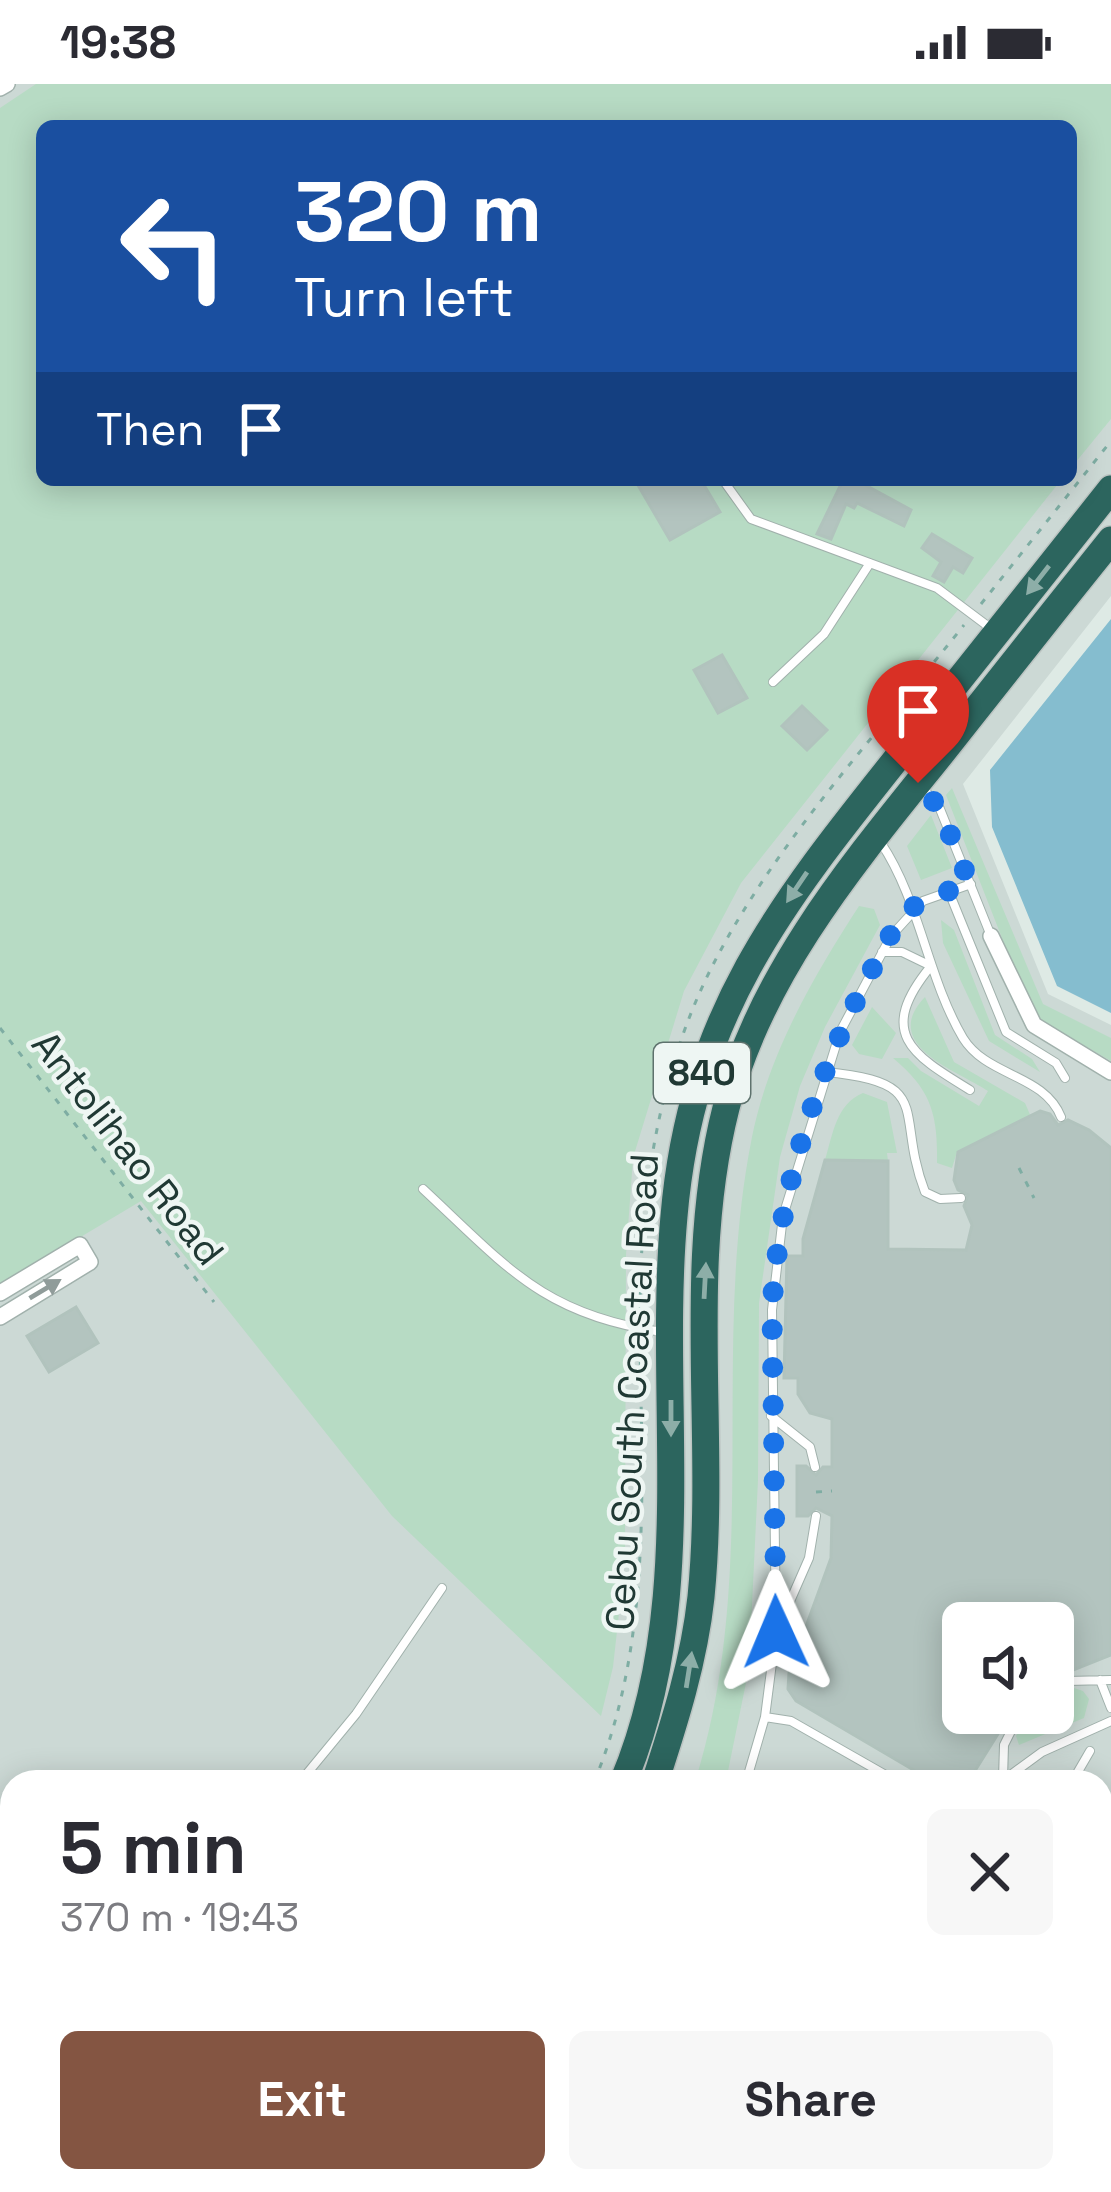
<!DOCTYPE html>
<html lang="en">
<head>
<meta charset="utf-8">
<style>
  :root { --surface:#fff; --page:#f7f7f7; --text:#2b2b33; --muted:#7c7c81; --accent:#845542 }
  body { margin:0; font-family:"Space Grotesk",sans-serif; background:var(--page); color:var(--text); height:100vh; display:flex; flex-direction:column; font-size:45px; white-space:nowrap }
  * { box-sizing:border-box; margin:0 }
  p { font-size:39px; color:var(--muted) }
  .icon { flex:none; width:66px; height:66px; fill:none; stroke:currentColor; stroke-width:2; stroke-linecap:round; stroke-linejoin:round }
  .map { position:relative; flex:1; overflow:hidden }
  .side { position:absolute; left:0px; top:1686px; width:1113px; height:423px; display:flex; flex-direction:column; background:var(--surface); border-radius:36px 36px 0 0; box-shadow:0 6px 30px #0003 }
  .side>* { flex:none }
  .hud { position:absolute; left:36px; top:36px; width:1041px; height:366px; border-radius:18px; box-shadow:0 6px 30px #0003; background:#1a4fa0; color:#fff; overflow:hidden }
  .fabs { position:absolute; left:942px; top:1518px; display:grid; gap:24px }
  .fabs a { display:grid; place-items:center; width:132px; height:132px; border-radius:18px; background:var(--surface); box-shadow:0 6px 30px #0003; font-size:60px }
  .pin { position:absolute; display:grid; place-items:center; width:102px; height:102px; color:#fff; margin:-123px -51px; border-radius:50% 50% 50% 0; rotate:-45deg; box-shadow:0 0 12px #0007 }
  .pin .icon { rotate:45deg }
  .me { position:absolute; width:132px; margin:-66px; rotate:359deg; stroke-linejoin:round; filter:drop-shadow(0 0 9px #0008) }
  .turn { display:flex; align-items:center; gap:42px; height:252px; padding:0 60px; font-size:54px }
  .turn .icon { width:156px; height:156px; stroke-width:2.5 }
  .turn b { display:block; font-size:84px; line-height:102px }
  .then { display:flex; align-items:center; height:114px; padding:0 60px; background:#0003; gap:24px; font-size:45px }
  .round { display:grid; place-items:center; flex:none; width:126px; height:126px; border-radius:18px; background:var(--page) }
  .headline { display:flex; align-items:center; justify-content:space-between; height:204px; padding:0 60px }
  h1 { font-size:72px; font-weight:700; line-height:90px }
  .cta { display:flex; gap:24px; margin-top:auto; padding:24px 60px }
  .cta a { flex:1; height:138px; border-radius:18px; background:var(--accent); color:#fff; font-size:48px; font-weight:700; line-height:138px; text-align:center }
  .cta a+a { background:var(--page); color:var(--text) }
  .status { display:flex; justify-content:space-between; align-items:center; height:84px; padding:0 60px; background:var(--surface); direction:ltr }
  .status svg { height:33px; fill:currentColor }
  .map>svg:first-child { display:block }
  .built { fill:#ccd9d5; fill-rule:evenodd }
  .green { fill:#b7dbc4 }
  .water { fill:#85bdcf }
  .building { fill:#b3c4bf; stroke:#b1c3bd; stroke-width:3 }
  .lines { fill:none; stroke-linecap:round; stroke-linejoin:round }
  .lane-casing { stroke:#a1b1ac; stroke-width:10 }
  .street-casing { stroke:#a1b1ac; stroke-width:18 }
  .highway-casing { stroke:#bcc4c2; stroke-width:30 }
  .path { stroke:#7eada3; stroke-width:3; stroke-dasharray:6 9; stroke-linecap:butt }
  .lane { stroke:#fff; stroke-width:8 }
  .street { stroke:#fff; stroke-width:15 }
  .highway { stroke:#2c655e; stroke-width:27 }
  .oneway { fill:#8daea8 }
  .oneway2 { fill:#909c9a }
  .route { stroke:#1a73e8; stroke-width:21; stroke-dasharray:0 37.8 }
  .labels { text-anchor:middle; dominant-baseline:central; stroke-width:9; stroke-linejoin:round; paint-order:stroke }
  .shield { fill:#eef6f3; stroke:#5e726d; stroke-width:3 }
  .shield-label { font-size:36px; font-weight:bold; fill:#203934 }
  .street-label { font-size:39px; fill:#203934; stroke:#eef6f3 }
</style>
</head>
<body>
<div class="status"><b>19:38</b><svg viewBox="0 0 49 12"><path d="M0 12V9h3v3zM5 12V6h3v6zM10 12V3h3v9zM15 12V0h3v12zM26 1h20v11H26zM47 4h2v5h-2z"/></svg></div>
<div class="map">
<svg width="1111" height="2108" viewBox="0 0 1111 2108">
  <rect width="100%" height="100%" fill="#deeae5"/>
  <!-- built -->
  <path class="built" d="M0,0H1111V512L963,700L1048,910L1111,941V1766L1101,1772V1698H12V2097H968L949,2108H0ZM42,42H1071V396H42ZM963,1539H1053V1629H963Z"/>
  <!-- green -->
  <path class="green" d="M36,0H1111V335L1071,384V42H42V396H1061L741,799L684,907L633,1074L626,1171L625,1475L613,1583L601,1632L392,1432L141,1117L0,1201V24Z
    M952,704L1043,920L1111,954V977L1040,936L1011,877L946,711Z
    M931,731L952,784L921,796L907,762Z
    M859,822L874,825L880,841L825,943L800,1002L780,1073L759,1219L758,1396L749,1584L727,1692L722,1698H695C762,1484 709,1268 752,1053C769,969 813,893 859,822Z
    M941,836L954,846L995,951L1032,975L1040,988L989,957L943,859Z
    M925,913L954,978L1025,1019L1031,1033L957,1068L952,1084L937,1079C938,1028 930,1005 893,974H908L921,987L979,1022L988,1007C956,986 879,961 925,913Z
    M872,923L896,949L882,975L859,970L852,961Z
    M863,1009L887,1018L897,1069H887L888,1077L825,1076C833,1050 836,1020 863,1009Z
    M1068,1602L1083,1607L1089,1615L1084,1634L1019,1661L1016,1652L1029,1629H1053V1610Z
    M323,2097H682L694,2108H303Z
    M700,2097H882L863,2108H711Z"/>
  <!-- water -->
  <path class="water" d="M1111,535V929L1057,902L992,743L990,686Z
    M1111,1773V2108H976L995,2097H1101V1807L1102,1777Z"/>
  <!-- building -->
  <path class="building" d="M635,396H701L720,428L670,456Z
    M843,396H856L911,426L904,442L857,419L854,424L846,420L831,455L817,450Z
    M932,450L972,474L963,489L953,483L944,498L933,492L941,478L922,464Z
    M722,571L747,614L718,629L694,586Z
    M802,622L827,646L807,666L782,642Z
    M1040,1027L1050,1030L1058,1041L1068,1036L1089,1046L1111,1064V1571L1053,1594V1539H963V1629H1011L968,1698H934L796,1617L788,1605L789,1589L831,1474L832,1432L816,1424L808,1432H797V1382H806L816,1391L823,1383H832V1335L810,1329L798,1310V1294H784L787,1172H803V1155L825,1076L888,1077V1165L966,1166L972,1141L964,1122L968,1111L958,1106L954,1096L958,1068Z
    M76,1223L98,1259L49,1288L27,1252Z"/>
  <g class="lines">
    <defs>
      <path id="lane" d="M723,396L751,435L937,504L993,546
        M773,598L824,550L870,479
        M923,704L940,725L991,852
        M881,759C920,817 927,893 963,954C987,993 1044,990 1061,1033
        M949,808L1006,948L1056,979L1065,994
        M882,868H902L931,882C876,949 911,970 970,1006
        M825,988C937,998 894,1028 925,1108L940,1115L961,1114
        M423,1105C506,1182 543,1231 662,1248
        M771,1332L810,1363L815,1383
        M777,1547L809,1474L816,1432
        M1100,1596L1111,1624
        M1053,1603L1067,1597L1111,1596
        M765,1633L791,1637L898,1698
        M1003,1695L1004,1661L1020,1629
        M300,1698L356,1630L442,1504
        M746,1698L765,1633L776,1548L772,1226L783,1132L840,948L891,852L923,817L971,800
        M1001,1698L1042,1668L1111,1637
        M1072,1698L1090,1667
        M0,1919L12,1912
        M428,2097L434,2108
        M673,2097L684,2108
        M375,2108L390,2097"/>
      <path id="street" d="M0,4L7,0
        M991,852L1034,941L1111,988
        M0,1209L80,1161L90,1178L0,1233
        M0,2021L12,2024
        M0,2056L12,2076
        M24,2097L31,2108
        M887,2108L906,2097"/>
      <path id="highway" d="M623,1698C699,1519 657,1319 674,1132C692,923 789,810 913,654C979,571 1045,488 1111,405
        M655,1698C675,1637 694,1577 701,1513C717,1351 685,1185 726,1024C760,889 856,776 941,670C998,598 1054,527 1111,456
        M192,2108L210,2097
        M259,2108L277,2097"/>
    </defs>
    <!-- lane casing -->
    <use href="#lane" class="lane-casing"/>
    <!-- street casing -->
    <use href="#street" class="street-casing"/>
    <!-- highway casing -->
    <use href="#highway" class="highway-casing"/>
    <!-- path -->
    <path class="path" d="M981,520L1111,357
      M0,944L214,1218
      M1019,1084L1034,1114
      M640,1229C640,1108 659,982 717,873C781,752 879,648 964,541
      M816,1408L832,1407
      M594,1698C652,1560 642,1403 640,1257
      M1101,1739L1111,1736
      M145,2108L164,2097"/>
    <!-- lane -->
    <use href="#lane" class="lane"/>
    <!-- street -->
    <use href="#street" class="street"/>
    <!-- highway -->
    <use href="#highway" class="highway"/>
  </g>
  <!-- one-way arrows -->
  <defs><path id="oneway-solid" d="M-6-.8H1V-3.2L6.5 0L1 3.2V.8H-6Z" transform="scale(3)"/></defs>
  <g class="oneway">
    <use href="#oneway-solid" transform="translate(1038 496) rotate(128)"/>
    <use href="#oneway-solid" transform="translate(797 803) rotate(124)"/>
    <use href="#oneway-solid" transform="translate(705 1197) rotate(-87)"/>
    <use href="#oneway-solid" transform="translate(671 1334) rotate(90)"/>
    <use href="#oneway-solid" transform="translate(689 1586) rotate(-81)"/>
  </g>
  <use class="oneway2" href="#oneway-solid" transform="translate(45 1205) rotate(-31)"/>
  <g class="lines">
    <!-- route -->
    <path class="route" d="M776,1548L772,1226C778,1106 818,985 875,880C885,861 895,839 911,825C926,812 951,807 970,800L940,725L918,699"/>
  </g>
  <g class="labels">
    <!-- shield labels -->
    <rect class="shield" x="654" y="959" width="96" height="60" rx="9"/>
    <g class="shield-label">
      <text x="702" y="989">840</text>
    </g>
    <!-- street labels -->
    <g class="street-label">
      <text transform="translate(128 1064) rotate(52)">Antolihao Road</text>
      <text transform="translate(632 1308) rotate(-87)">Cebu South Coastal Road</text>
    </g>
  </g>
</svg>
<div class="fabs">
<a><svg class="icon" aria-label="sound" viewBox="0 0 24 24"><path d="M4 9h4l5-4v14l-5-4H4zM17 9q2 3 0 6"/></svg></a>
</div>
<div class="pin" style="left:918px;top:699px;background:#d93025"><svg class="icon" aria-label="arrive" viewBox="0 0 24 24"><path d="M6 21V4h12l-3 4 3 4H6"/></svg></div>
<svg class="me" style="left:776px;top:1548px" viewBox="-20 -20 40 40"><path d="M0-17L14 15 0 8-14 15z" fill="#1a73e8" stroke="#fff" stroke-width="4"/></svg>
<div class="hud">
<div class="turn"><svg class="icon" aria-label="left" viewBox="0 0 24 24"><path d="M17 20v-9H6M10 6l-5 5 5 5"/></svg><div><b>320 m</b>Turn left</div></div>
<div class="then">Then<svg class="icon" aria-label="arrive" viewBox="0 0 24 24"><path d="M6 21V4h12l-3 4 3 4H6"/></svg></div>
</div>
<section class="side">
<div class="headline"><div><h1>5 min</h1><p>370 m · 19:43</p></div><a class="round"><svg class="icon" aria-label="close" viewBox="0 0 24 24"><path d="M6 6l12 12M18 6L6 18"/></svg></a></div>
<div class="cta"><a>Exit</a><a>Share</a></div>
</section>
</div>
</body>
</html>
